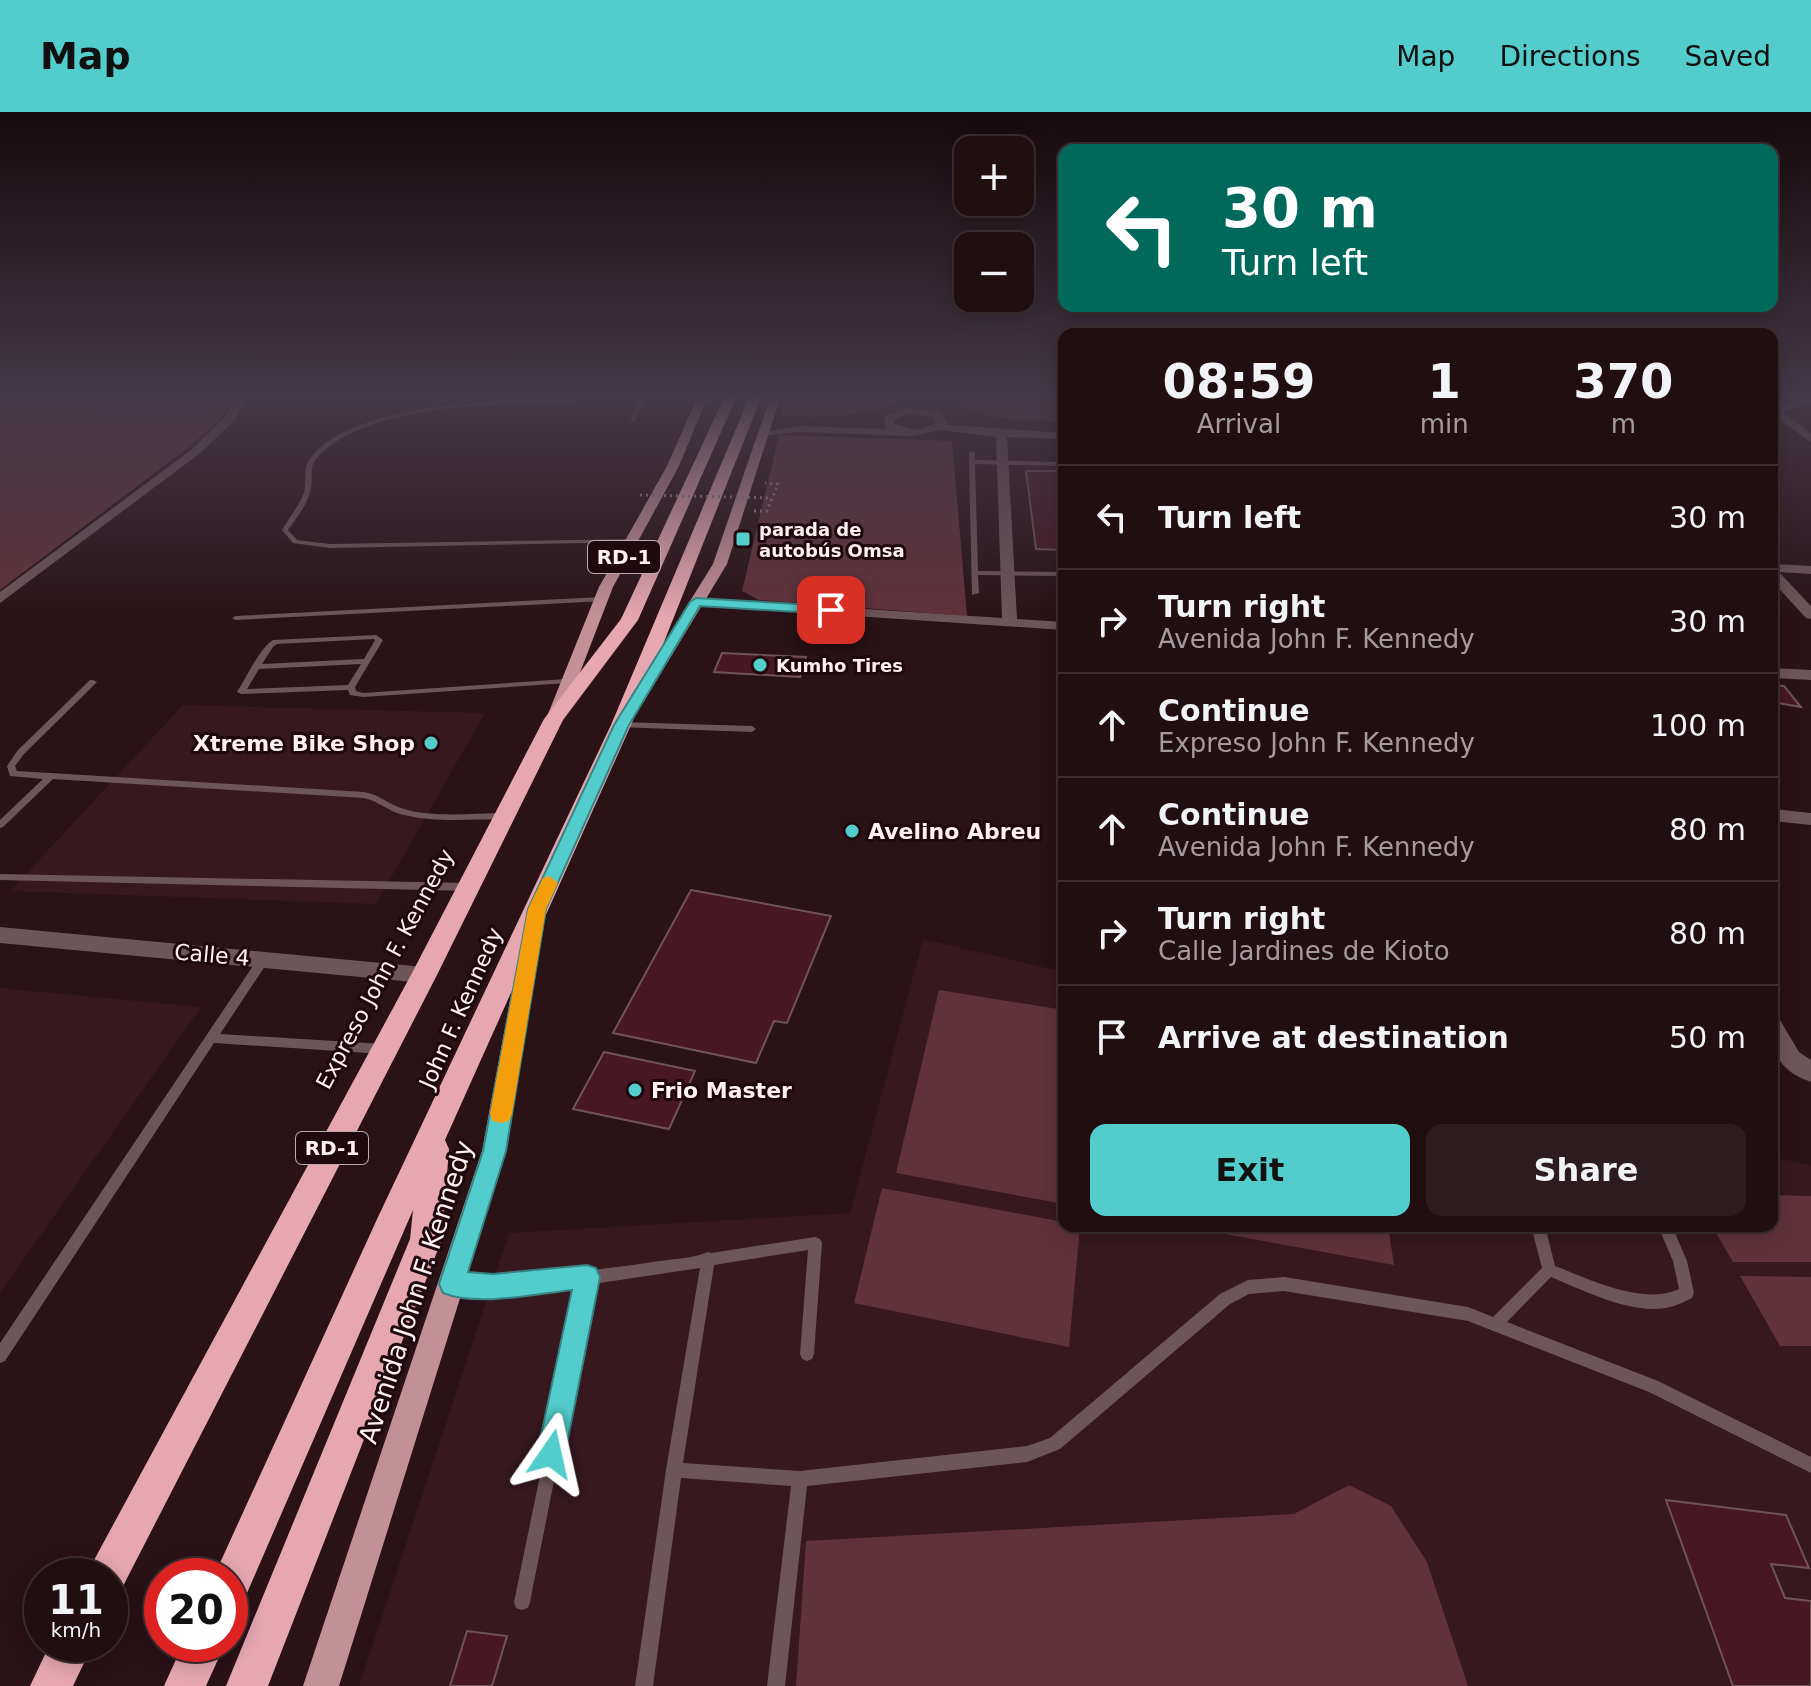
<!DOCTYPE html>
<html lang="en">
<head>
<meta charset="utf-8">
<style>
  :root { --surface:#200e11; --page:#2d1c1f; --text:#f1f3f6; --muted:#a29c9f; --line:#3d2e31; --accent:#53cdcb }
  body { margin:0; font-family:"DejaVu Sans",sans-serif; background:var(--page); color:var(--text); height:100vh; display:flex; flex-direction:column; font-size:30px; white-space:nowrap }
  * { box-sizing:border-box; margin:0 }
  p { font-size:26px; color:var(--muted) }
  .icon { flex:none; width:44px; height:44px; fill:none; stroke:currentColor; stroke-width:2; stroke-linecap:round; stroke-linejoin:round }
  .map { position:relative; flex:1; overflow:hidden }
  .drawer { position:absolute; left:1058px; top:216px; width:720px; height:904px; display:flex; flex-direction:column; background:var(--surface); border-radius:16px; box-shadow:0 4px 20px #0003,0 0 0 2px var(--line) }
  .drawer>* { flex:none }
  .hud { position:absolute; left:1058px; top:32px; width:720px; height:168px; border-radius:16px; box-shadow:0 4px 20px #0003,0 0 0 2px var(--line); background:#00695c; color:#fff; overflow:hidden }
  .tools { position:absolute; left:954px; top:24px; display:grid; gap:16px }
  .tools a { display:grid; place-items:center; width:80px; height:80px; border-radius:16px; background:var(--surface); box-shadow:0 4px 20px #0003,0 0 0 2px var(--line); font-size:40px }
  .speed { position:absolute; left:24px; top:1446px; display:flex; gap:16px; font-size:40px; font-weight:700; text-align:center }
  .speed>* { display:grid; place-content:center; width:104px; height:104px; border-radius:50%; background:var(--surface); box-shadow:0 4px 20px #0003,0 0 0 2px var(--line); line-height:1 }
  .speed small { font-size:20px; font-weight:400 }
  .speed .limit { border:12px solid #d22; background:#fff; color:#111 }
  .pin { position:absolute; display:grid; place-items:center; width:68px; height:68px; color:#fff; margin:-34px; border-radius:16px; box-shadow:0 4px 12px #0006 }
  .me { position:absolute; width:88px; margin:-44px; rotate:11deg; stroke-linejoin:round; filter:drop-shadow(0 0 6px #0008) }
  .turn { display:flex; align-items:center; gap:28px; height:168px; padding:0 32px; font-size:36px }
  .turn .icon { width:104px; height:104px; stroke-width:2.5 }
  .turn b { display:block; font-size:56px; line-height:68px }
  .eta { display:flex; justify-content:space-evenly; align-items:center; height:136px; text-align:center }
  .eta b { font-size:48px; font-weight:600; line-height:56px }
  .primary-button { display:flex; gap:16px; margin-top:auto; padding:16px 32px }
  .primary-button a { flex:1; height:92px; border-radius:16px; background:var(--accent); color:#111; font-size:32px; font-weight:600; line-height:92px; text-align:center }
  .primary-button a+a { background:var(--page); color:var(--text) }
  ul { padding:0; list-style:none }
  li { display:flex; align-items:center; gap:24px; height:104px; padding:0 32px; border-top:2px solid var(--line) }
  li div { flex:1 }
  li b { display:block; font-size:30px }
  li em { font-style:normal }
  header { display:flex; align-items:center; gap:48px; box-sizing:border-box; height:112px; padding:0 40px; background:var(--accent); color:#111 }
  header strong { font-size:38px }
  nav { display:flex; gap:44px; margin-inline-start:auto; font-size:28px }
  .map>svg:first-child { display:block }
  .built { fill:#37181f }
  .green { fill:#60323b }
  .building { fill:#471723; stroke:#705357; stroke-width:2 }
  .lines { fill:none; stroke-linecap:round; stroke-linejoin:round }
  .path { stroke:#978487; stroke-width:3; stroke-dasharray:2 4; stroke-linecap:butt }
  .lane { fill:#6e5559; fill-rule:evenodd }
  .street { fill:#6e5559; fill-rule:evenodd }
  .primary { fill:#c49098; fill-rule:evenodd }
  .highway { fill:#e6a7b1; fill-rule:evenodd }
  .path-bridge { stroke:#978487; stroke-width:3; stroke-dasharray:2 4; stroke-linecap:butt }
  .route { fill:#53cdcb; stroke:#368584; stroke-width:2 }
  .slow { fill:#f59e0b }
  .poi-dot { fill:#53cdcb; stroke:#20090e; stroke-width:3 }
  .labels { text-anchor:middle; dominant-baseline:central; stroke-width:6; stroke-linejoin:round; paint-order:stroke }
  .far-poi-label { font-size:18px; font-weight:bold; fill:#fff0f2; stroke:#20090e; text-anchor:start }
  .shield { fill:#20090e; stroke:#bcabae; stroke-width:2 }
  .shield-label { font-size:20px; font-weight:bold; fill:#fff0f2 }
  .poi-label { font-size:22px; font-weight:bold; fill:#fff0f2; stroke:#20090e; text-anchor:start }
  .street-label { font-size:22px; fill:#fff0f2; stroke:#20090e }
  .near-street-label { font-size:26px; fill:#fff0f2; stroke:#20090e }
</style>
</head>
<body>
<header>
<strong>Map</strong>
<nav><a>Map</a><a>Directions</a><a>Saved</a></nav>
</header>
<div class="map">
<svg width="1811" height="1574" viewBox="0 0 1811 1574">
  <rect width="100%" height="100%" fill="#2a1217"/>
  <!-- built -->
  <path class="built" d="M183,593L485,601L376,792L10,779Z
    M923,827L1064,860V1114H1772V1045L1811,1053V1574H359L509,1121L850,1101Z
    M0,876L201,895L0,1181Z"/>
  <!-- green -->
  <path class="green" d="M0,286H232L220,308L189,335L0,478Z
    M785,286H909C867,306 827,305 781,304Z
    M974,286H1064V310L998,306L960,295Z
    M779,323L952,329L967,504L759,488L742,479Z
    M939,878L1064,898V1092L896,1061Z
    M882,1076L1064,1110V1114H1080L1069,1235L854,1191Z
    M1772,1083L1811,1084V1150H1733L1712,1114H1772Z
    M1182,1114H1388L1394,1153Z
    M1740,1164L1811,1165V1234H1780Z
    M1349,1373L1391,1394L1427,1450L1468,1574H796L806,1429L1294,1402Z"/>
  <!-- building -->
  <path class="building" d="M1026,359H1064V438L1036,437Z
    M722,541L806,545L800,565L714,560Z
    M1772,573L1784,574L1801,595L1772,590Z
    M691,778L831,804L787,911L774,909L756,951L613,921Z
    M604,940L695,959L669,1017L573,997Z
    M1666,1388L1786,1403L1809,1456L1771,1452L1785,1486L1811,1489V1574H1733Z
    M467,1519L507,1524L492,1574H450Z"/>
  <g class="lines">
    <!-- path -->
    <path class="path" d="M754,399H767L778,372L765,371"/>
    <!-- lane -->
    <path class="lane" d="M17,286H22L21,288L106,286L17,292L12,297H68L125,286H138L68,301L5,300V298Z
      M553,286H592C573,291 551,290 531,291C470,294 361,297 317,346C309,354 313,364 311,375C309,391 297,405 288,418L297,428L330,432L634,427L637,429L636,430L330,436L293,431L282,418C289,406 299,394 304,381C307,369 302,355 311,345C357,291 487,290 553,286Z
      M640,286H645L635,309L630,310Z
      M972,339L975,341V348L1064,350V354L975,352L978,459L1064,460V464L978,463L979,481L972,483L969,350V341Z
      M601,485H604V489L236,508L232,506L236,504Z
      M376,523L383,528L355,575L356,579L363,581L567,567L571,569L567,571L363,585L350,583L348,578L241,582L237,580C246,566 260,536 273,528ZM374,527L375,528L364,547L262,552L273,535L277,532ZM361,552L348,573L247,577L259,557Z
      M90,568H93L97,570L24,642L15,654L17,659L364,680C381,683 389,693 404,697C434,706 474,701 505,701L510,704L505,707C472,707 437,711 404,703C389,700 379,689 364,686L53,667L3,715L0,716V708L43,667L10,664L7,654L18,638Z
      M621,610L752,614L756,617L752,620L618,615V611Z
      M0,762L469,771L474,775L469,779L0,768Z
      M263,844L267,845L268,848L267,851L220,922L383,932L387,934L389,937L387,940L383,942L214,931L5,1249L0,1251V1231L259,845Z
      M1531,1114H1545L1555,1154C1589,1167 1643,1194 1679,1177L1673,1149L1658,1114H1672L1687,1149L1694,1181L1692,1186C1686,1189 1680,1192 1674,1194C1637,1206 1585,1179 1551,1165L1507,1210L1658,1269L1811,1345V1361L1649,1280L1468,1209L1284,1179L1249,1182L1230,1192L1060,1337L1027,1350L807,1374L785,1574H767L791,1374L681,1366L653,1574H635L666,1358L700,1156L593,1172L530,1490L528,1496L522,1498L516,1496L514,1490L579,1173L498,1179H454L449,1177L447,1172L449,1167L454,1165C521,1166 587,1160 653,1150C670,1147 693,1147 708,1140L711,1141L815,1125L820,1127L822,1131L814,1242L812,1247L807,1249L802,1247L800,1242L808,1138L714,1153L683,1351L800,1359L1027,1334L1050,1326L1220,1182L1248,1168L1284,1165L1468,1195L1493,1205L1542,1156Z"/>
    <!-- street -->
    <path class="street" d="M236,286H246L235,308L199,342L0,491V480L191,338L226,304Z
      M1805,286H1811V291L1783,300L1811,321V330L1772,302V295Z
      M906,296L941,300L948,313L1064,321V327L1007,325L1017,507L1064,510V518L691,493V487L696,486L1002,506L996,325L941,318L911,324L798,320L764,324L758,321L798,314L886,317L884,304ZM907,302L933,305L937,311L916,318L894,312V308Z
      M1772,452L1811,454V462L1779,460L1811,494V507L1806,506L1772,469Z
      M1772,556L1811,558V568L1772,566Z
      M1772,697L1811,701V713L1772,709Z
      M0,815L424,855L432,857L435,863L432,869L424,871L0,831Z
      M1772,905L1780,908L1799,940L1811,948V970C1776,958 1772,939 1772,905Z"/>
    <!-- primary -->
    <path class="primary" d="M697,286H707L679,354L613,475L562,607L560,611H548L546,607L599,475L667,354Z
      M770,286H780L727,452L644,589L642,592H630L628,589L713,452Z
      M534,805L541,808L544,813L506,1039L339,1574H303L482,1039L524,813L527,808Z"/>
    <!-- highway -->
    <path class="highway" d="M724,286H736L638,508L563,608L437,863L121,1478L110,1483V1464H87L93,1450L412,861L544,607L621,507Z
      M749,286H761L631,613L445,1028L449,1037L442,1127L268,1574H226L410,1127L413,1098L244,1488L230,1494V1464H214L378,1105L611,613Z
      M50,1532H93L73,1574H30Z
      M183,1532H225L206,1574H164Z"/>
    <!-- path-bridge -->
    <path class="path-bridge" d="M640,383L772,386"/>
  </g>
  <!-- sky -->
  <linearGradient id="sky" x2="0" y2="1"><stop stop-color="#170a0d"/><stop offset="0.56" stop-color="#443947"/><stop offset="1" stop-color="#443947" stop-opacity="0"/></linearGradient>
  <rect width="1811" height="507" fill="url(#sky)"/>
  <!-- route -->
  <path class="route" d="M696,486L831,494L838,498L831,502L700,494L629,613L546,797L506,1039L468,1160L493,1162L587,1153L596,1156L600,1165L565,1342L561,1352L551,1356L542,1352L537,1342L572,1178C535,1182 477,1195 443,1181L439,1172L483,1039L528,797L614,613L690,490Z"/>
  <!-- slow -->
  <path class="slow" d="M549,764L558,771L546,797L512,1002L509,1009L501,1011L493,1009L490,1002L528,797L543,766Z"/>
  <!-- markers -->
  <g class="poi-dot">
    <rect x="735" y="419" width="16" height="16" rx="4"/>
    <circle cx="760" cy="553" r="8"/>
    <circle cx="431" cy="631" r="8"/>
    <circle cx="852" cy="719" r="8"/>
    <circle cx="635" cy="978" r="8"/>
  </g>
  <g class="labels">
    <!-- far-poi labels -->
    <g class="far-poi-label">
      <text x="759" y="417">parada de<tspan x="759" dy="21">autobús Omsa</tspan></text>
      <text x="776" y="553">Kumho Tires</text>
    </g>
    <!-- shield labels -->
    <g class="shield">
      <rect x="588" y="429" width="72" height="32" rx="6"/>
      <rect x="296" y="1020" width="72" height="32" rx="6"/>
    </g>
    <g class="shield-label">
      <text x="624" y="445">RD-1</text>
      <text x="332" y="1036">RD-1</text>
    </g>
    <!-- poi labels -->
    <g class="poi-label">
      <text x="415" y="631" text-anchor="end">Xtreme Bike Shop</text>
      <text x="868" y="719">Avelino Abreu</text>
      <text x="651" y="978">Frio Master</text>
    </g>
    <!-- street labels -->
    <g class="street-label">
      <text transform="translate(212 843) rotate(5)">Calle 4</text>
      <text transform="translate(385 857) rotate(-62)">Expreso John F. Kennedy</text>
      <text transform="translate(461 896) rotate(-66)">John F. Kennedy</text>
    </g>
    <!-- near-street labels -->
    <g class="near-street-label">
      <text transform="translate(416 1180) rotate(-72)">Avenida John F. Kennedy</text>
    </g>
  </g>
</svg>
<div class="tools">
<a>+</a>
<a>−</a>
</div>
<div class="speed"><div>11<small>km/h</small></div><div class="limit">20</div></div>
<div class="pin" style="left:831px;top:498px;background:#d93025"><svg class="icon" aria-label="arrive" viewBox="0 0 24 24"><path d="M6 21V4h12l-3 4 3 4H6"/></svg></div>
<svg class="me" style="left:551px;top:1342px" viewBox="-20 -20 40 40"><path d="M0-17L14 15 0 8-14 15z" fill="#53cdcb" stroke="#fff" stroke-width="4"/></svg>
<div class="hud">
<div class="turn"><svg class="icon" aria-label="left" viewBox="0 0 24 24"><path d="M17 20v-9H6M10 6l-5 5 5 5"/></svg><div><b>30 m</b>Turn left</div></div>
</div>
<section class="drawer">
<div class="eta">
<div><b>08:59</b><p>Arrival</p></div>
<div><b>1</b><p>min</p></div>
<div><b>370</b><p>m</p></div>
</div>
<ul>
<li><svg class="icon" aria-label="left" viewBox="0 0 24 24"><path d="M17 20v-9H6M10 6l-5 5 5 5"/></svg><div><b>Turn left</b></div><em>30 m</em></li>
<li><svg class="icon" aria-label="right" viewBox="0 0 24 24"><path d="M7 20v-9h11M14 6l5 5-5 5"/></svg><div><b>Turn right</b><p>Avenida John F. Kennedy</p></div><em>30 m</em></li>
<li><svg class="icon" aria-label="ahead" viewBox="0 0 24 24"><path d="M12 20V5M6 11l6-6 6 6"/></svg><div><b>Continue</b><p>Expreso John F. Kennedy</p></div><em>100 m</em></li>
<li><svg class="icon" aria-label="ahead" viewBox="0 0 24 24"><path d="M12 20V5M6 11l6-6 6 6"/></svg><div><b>Continue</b><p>Avenida John F. Kennedy</p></div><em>80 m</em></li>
<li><svg class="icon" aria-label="right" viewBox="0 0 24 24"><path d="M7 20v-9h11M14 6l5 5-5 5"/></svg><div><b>Turn right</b><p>Calle Jardines de Kioto</p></div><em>80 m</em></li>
<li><svg class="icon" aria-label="arrive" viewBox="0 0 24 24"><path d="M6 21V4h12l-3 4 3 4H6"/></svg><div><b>Arrive at destination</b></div><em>50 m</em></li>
</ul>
<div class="primary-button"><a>Exit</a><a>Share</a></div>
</section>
</div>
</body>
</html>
